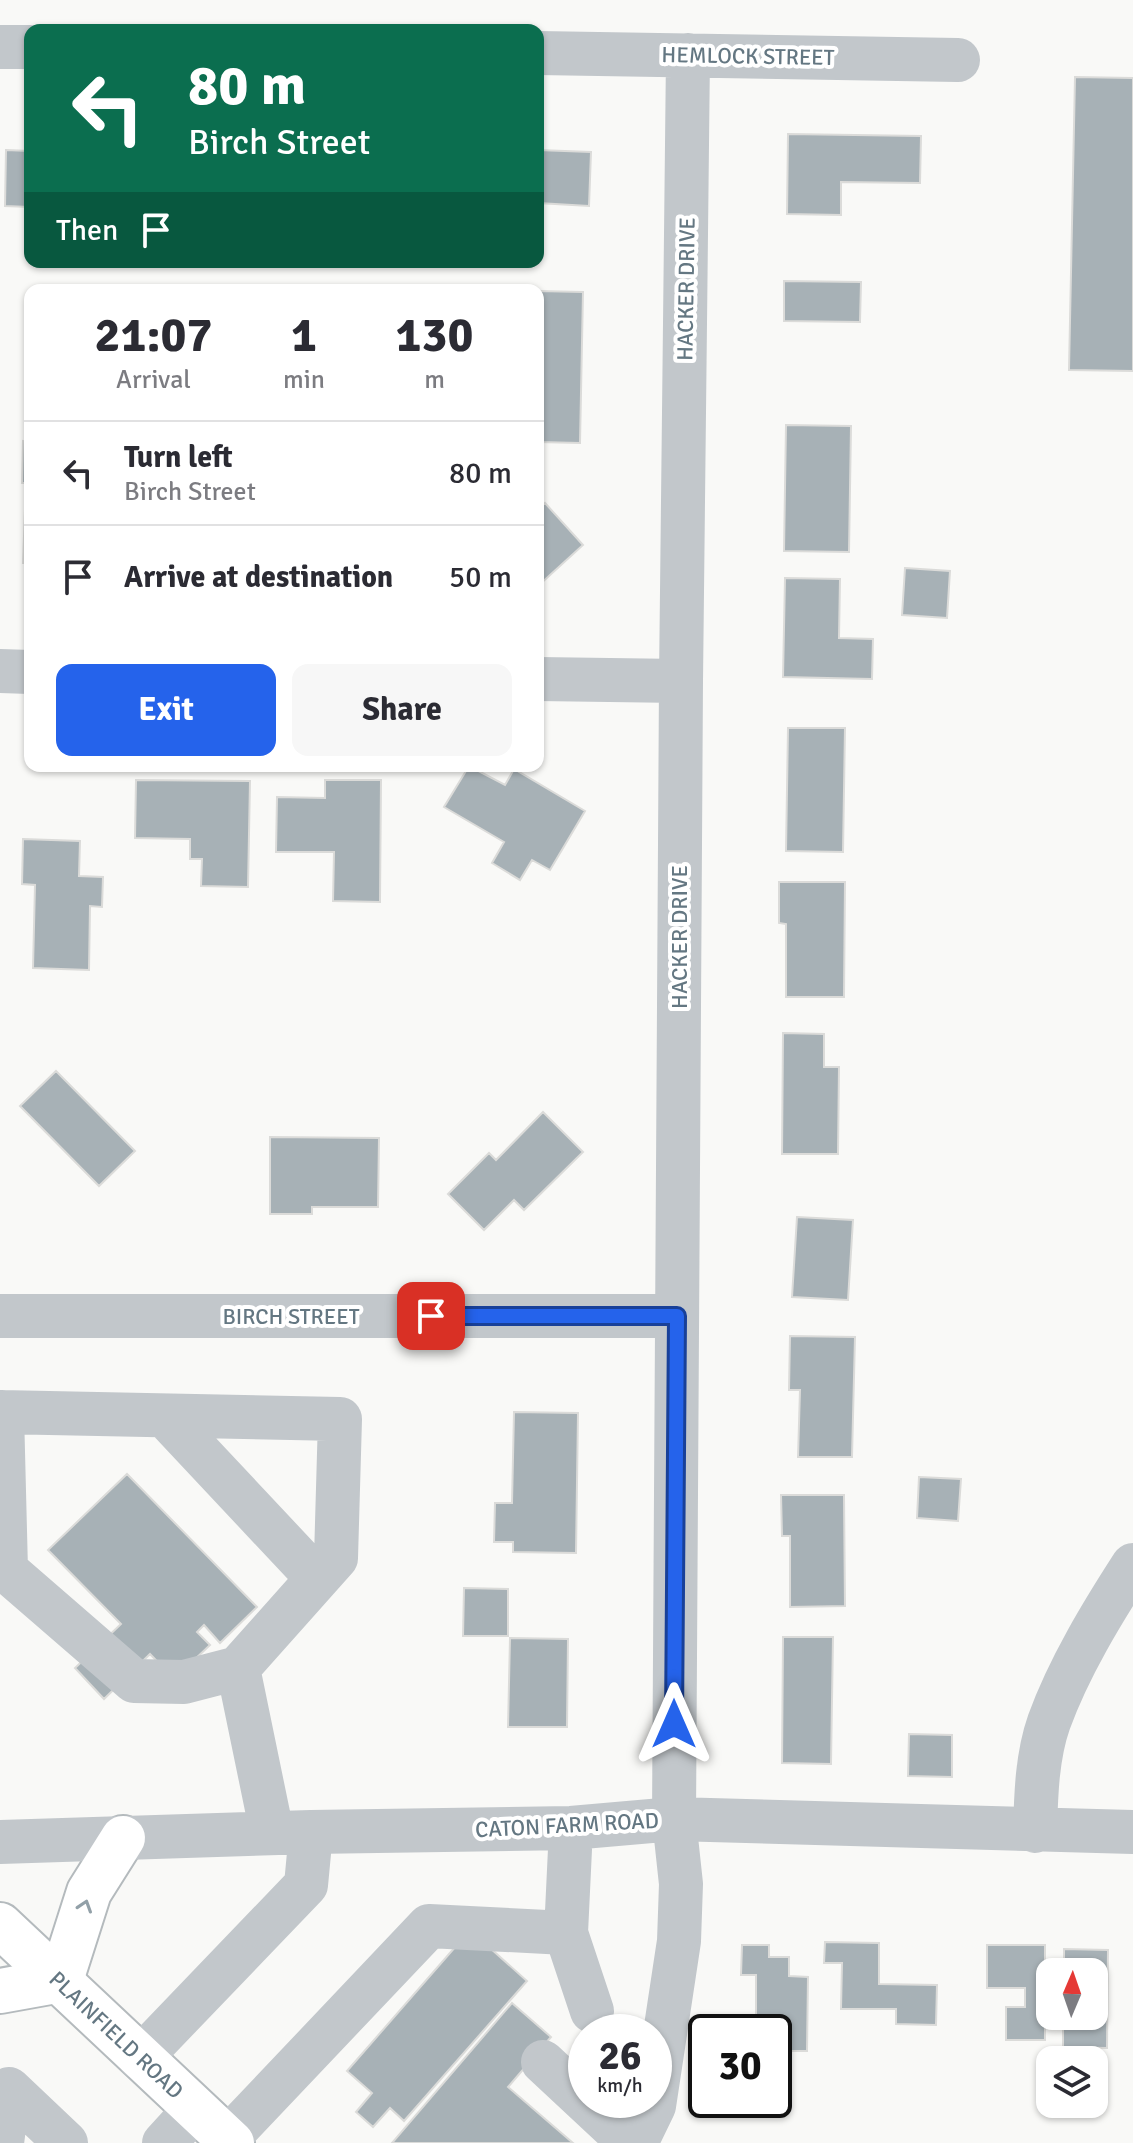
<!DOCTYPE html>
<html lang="en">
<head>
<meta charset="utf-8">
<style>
  :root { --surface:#fff; --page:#f7f7f7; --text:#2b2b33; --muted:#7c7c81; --line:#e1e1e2; --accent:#2563eb }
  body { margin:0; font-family:Signika,sans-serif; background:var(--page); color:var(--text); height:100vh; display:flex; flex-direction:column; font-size:30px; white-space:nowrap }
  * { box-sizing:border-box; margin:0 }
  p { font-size:26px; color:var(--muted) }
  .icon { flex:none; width:44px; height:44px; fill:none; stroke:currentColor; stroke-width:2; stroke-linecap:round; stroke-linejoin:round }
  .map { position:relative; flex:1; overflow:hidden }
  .sheet { position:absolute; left:24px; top:284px; width:520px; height:488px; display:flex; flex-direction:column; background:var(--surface); border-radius:16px; box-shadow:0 2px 6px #0004 }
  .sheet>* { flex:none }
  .hud { position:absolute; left:24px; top:24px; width:520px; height:244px; border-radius:16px; box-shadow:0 2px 6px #0004; background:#0b6e4f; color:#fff; overflow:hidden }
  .needle { width:52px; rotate:2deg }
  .tools { position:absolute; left:1036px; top:1958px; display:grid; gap:16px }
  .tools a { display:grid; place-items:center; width:72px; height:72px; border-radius:16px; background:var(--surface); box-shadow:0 2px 6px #0004; font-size:40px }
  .speed { position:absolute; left:568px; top:2014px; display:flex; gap:16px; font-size:40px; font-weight:700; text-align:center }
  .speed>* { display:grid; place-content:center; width:104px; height:104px; border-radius:50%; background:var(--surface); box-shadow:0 2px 6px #0004; line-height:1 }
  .speed small { font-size:20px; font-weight:400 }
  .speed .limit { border:4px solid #111; border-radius:12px; background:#fff; color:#111 }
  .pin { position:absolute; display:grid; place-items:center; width:68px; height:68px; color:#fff; margin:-34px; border-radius:16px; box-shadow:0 4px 12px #0006 }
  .me { position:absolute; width:88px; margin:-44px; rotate:0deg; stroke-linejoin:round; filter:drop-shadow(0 0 6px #0008) }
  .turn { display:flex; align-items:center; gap:28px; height:168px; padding:0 32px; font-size:36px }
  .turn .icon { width:104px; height:104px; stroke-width:2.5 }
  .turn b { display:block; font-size:56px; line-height:68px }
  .then { display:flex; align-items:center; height:76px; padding:0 32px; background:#0003; gap:16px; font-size:30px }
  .eta { display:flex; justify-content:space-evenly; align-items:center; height:136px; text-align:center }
  .eta b { font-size:48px; font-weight:700; line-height:56px }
  .button { display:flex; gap:16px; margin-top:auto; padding:16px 32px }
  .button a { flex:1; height:92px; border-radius:16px; background:var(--accent); color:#fff; font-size:32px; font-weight:700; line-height:92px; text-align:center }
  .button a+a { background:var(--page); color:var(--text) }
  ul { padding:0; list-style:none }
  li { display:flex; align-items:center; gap:24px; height:104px; padding:0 32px; border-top:2px solid var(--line) }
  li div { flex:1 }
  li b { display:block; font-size:30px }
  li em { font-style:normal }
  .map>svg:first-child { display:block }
  .building { fill:#a7b1b6; stroke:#dbdbd9; stroke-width:2 }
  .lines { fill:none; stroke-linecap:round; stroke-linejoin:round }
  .major-casing { stroke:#b4babd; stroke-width:48 }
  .minor { stroke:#c2c7cb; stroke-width:44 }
  .major { stroke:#fff; stroke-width:44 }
  .oneway { stroke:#92a0a8 }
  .route-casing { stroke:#184099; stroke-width:20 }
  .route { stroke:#2563eb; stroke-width:14 }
  .labels { text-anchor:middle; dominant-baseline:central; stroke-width:8; stroke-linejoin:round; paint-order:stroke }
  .street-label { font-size:22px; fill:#647782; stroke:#fff }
</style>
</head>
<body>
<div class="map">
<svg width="1133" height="2143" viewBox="0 0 1133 2143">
  <rect width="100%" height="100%" fill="#f9f9f7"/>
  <!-- building -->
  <path class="building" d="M1075,77L1133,78V371L1069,370Z
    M788,134L921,136L920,183L841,182V215L787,214Z
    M6,150L30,151V207L5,206Z
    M538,150L591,152L589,206L538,203Z
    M784,281L861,282L860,322L784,321Z
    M538,291L583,292L580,443L538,442Z
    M786,425L851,426L849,552L784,551Z
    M23,441L30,442V563H23L26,483H22Z
    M545,503L583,545L538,586V509Z
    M905,568L950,571L947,618L902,615Z
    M785,578L840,579L839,638L873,639L872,679L783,677Z
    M788,728H845L843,852L786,851Z
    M469,766L505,785L514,769L585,811L550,870L532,860L520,880L492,863L504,842L444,807Z
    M136,780L250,781L248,887L201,886L202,859H190V839L135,838Z
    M325,780H381L380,902L333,901L334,852H276L277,797L325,798Z
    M23,839L80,841L79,876L103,877L102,907L90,906L89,970L33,968L35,885L22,884Z
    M779,882H845L844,997H786V924L779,923Z
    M783,1033L824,1034V1067H839L838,1154H782Z
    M56,1071L135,1151L99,1186L20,1106Z
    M543,1112L583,1152L524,1210L514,1200L484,1230L448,1194L489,1153L496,1160Z
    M270,1137L379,1138L378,1207H312V1214H270Z
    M797,1217L853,1220L848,1300L792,1297Z
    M790,1336L855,1337L852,1457H798L800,1390H789Z
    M514,1412L578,1413L576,1553L513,1552V1542H494L495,1503H512Z
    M127,1474L257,1607L220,1643L204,1625L197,1632L210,1645L174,1679L150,1654L104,1699L75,1668L121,1624L48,1550Z
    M919,1477L961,1479L958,1521L917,1518Z
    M781,1495H844L845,1606L790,1607V1536H782Z
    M464,1588L508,1589V1636H463Z
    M783,1637H833L831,1764L782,1763Z
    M510,1638L568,1639L567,1727H508Z
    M909,1734L952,1735V1777L908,1776Z
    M470,1930L527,1981L404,2121L390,2108L373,2127L356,2112L372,2093L347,2071Z
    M825,1942L879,1943V1984L937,1985L936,2025L896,2024V2009H841L842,1963H824Z
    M742,1945H769V1957H789V1976L808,1977L807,2051H774V2032H756V1975H741Z
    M987,1945H1045V2040H1006V2007H1025V1988H987Z
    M1064,1949L1108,1950L1107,2048L1063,2047V2016H1094V1972H1064Z
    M512,2003L551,2037L508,2087L573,2143H392Z"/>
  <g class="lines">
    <defs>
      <g id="major">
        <path id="s1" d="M0,1925L232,2143"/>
        <path d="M61,1980L89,1892L123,1838"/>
        <path d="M0,1991L61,1980"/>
      </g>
    </defs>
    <!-- major casing -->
    <use href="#major" class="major-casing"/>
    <!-- minor -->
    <path class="minor" d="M0,47H30
      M538,53L958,60
      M0,671L30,672
      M538,679L681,681
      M0,1316H677
      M0,1412L340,1419L336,1558L238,1668L272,1833
      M2,1412L6,1570L134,1681L184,1682L238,1668
      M165,1416L317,1578
      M1035,1831C1036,1795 1037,1756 1049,1722C1069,1667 1102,1613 1133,1565
      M0,1842L311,1832L571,1828L674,1819L1133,1832
      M566,1933L592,2011
      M140,2058L306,1885L311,1832
      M543,2062L630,2143
      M9,2089L66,2143
      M227,2139L429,1926L566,1933L571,1828
      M2,2143L9,2089
      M164,2143L195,2109
      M636,2143L654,2106L679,1941L681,1884L674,1819L681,681L688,55"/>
    <!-- major -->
    <use href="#major" class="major"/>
  </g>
  <!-- one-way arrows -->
  <defs><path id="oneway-chevron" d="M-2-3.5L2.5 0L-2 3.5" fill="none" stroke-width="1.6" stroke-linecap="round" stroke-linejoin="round" transform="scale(2)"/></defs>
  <use class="oneway" href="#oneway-chevron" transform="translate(85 1906) rotate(-72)"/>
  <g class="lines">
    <defs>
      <path id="route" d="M431,1316H677L674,1724"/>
    </defs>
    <!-- route casing -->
    <use href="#route" class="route-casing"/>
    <!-- route -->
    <use href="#route" class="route"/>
  </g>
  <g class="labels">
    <!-- street labels -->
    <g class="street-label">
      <text transform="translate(748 56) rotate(1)">HEMLOCK STREET</text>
      <text transform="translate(686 289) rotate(-89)">HACKER DRIVE</text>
      <text transform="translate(679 937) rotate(-90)">HACKER DRIVE</text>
      <text x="291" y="1316">BIRCH STREET</text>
      <text transform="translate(567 1825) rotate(-3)">CATON FARM ROAD</text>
      <text stroke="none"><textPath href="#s1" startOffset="160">PLAINFIELD ROAD</textPath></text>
    </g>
  </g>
</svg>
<div class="tools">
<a><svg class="needle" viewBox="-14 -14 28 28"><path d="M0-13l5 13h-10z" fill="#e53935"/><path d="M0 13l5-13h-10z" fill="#7c7c81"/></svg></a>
<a><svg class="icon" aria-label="layers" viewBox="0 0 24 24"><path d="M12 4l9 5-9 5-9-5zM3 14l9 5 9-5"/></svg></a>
</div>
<div class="speed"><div>26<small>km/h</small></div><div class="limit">30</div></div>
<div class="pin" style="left:431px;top:1316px;background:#d93025"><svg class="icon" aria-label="arrive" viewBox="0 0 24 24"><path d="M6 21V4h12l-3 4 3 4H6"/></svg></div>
<svg class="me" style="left:674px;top:1724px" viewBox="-20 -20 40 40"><path d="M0-17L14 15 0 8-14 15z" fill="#2563eb" stroke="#fff" stroke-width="4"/></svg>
<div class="hud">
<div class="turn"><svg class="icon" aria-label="left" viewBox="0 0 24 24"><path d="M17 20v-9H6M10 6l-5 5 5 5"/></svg><div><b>80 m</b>Birch Street</div></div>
<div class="then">Then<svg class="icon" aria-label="arrive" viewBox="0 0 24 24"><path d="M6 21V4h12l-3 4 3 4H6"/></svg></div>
</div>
<section class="sheet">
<div class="eta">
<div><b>21:07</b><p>Arrival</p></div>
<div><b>1</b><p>min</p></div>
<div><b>130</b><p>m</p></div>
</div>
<ul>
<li><svg class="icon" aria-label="left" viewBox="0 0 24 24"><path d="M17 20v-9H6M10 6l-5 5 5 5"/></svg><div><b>Turn left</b><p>Birch Street</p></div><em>80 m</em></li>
<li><svg class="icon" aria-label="arrive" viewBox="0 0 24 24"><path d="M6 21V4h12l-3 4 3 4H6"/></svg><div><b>Arrive at destination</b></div><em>50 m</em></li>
</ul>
<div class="button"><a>Exit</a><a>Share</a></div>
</section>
</div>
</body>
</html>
